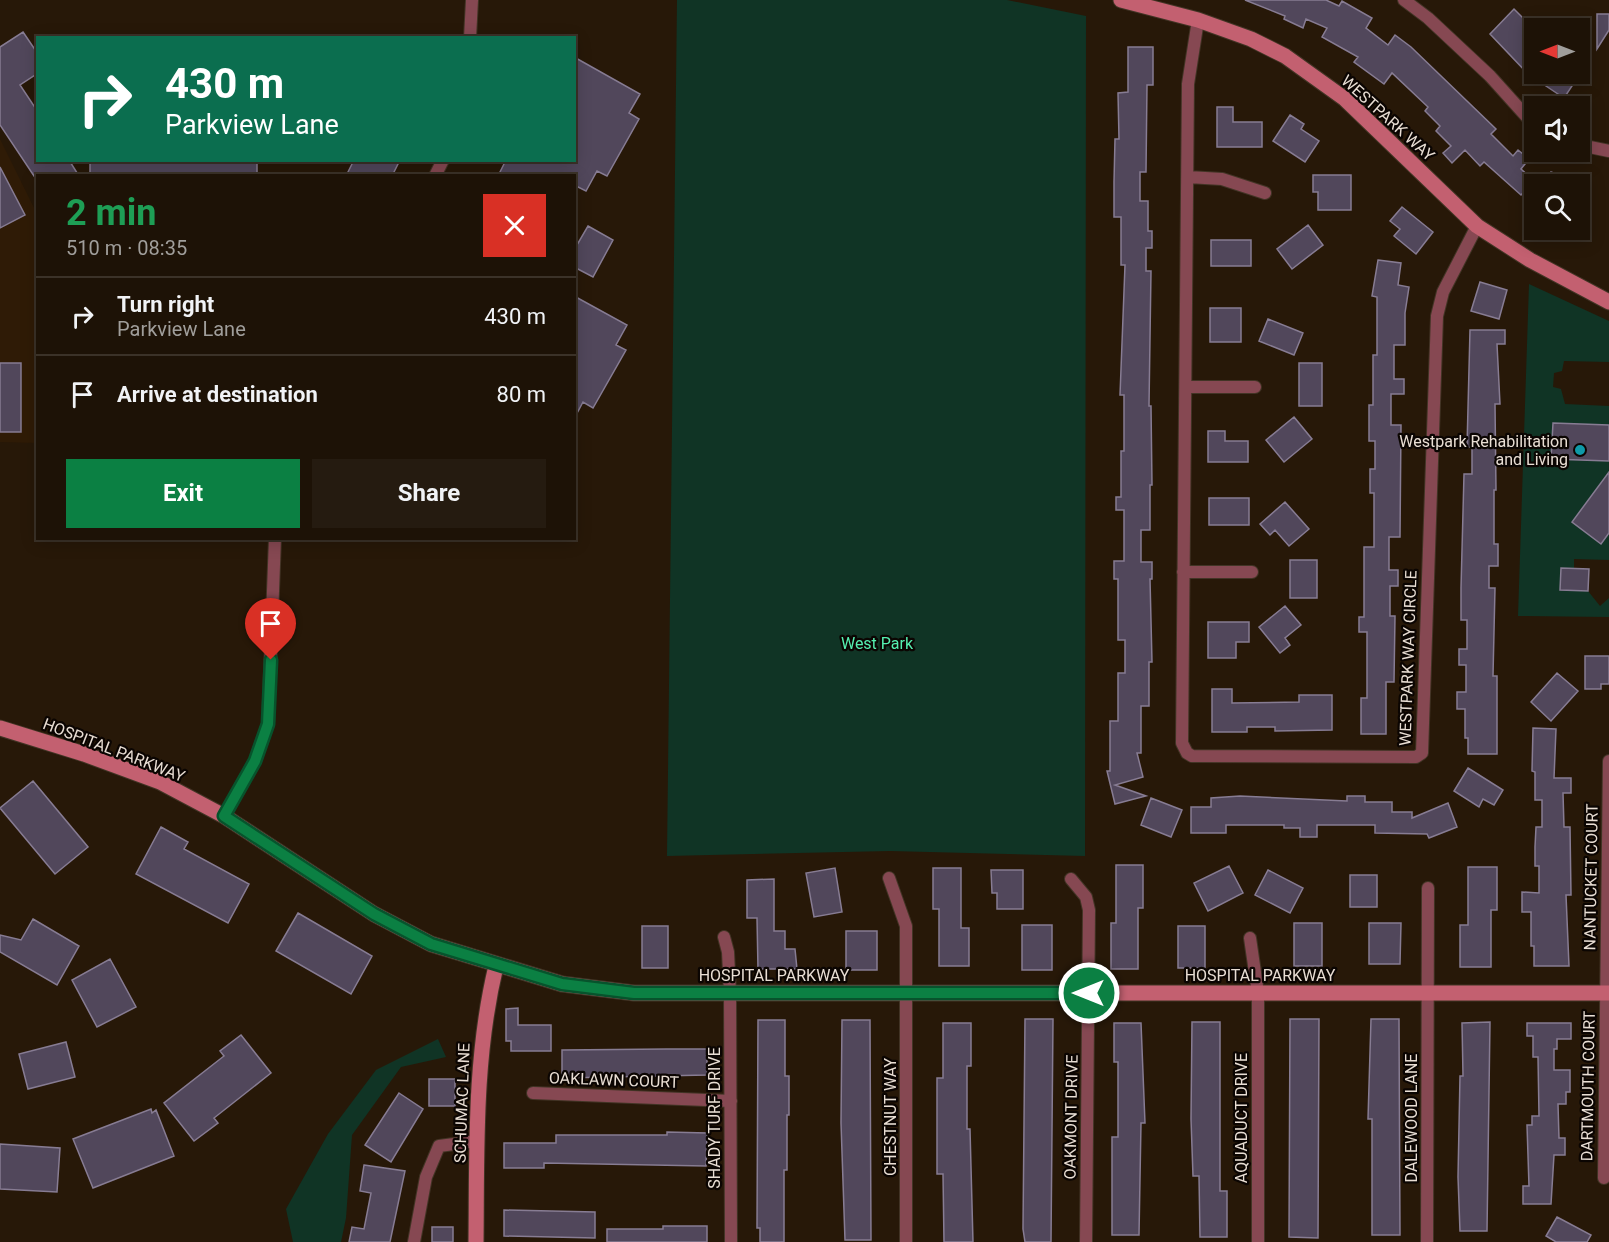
<!DOCTYPE html>
<html lang="en">
<head>
<meta charset="utf-8">
<style>
  :root { --surface:#1d1206; --page:#251b10; --text:#f1f3f6; --muted:#a09e9b; --line:#3b3228; --accent:#0b8043 }
  body { margin:0; font-family:Roboto,sans-serif; background:var(--page); color:var(--text); height:100vh; display:flex; flex-direction:column; font-size:22px; white-space:nowrap }
  * { box-sizing:border-box; margin:0 }
  p { font-size:20px; color:var(--muted) }
  .icon { flex:none; width:33px; height:33px; fill:none; stroke:currentColor; stroke-width:2; stroke-linecap:round; stroke-linejoin:round }
  .map { position:relative; flex:1; overflow:hidden }
  .details { position:absolute; left:36px; top:174px; width:540px; height:366px; display:flex; flex-direction:column; background:var(--surface); border-radius:0px; box-shadow:0 3px 15px #0003,0 0 0 2px var(--line) }
  .details>* { flex:none }
  .guide { position:absolute; left:36px; top:36px; width:540px; height:126px; border-radius:0px; box-shadow:0 3px 15px #0003,0 0 0 2px var(--line); background:#0b6e4f; color:#fff; overflow:hidden }
  .needle { width:39px; rotate:270deg }
  .controls { position:absolute; left:1524px; top:18px; display:grid; gap:12px }
  .controls a { display:grid; place-items:center; width:66px; height:66px; border-radius:0px; background:var(--surface); box-shadow:0 3px 15px #0003,0 0 0 2px var(--line); font-size:30px }
  .pin { position:absolute; display:grid; place-items:center; width:51px; height:51px; color:#fff; margin:-62px -26px; border-radius:50% 50% 50% 0; rotate:-45deg; box-shadow:0 0 6px #0007 }
  .pin .icon { rotate:45deg }
  .me { position:absolute; width:66px; margin:-33px; rotate:270deg; stroke-linejoin:round; filter:drop-shadow(0 0 4px #0008) }
  .turn { display:flex; align-items:center; gap:21px; height:126px; padding:0 30px; font-size:27px }
  .turn .icon { width:78px; height:78px; stroke-width:2.5 }
  .turn b { display:block; font-size:42px; line-height:51px }
  .round { display:grid; place-items:center; flex:none; width:63px; height:63px; border-radius:0px; background:var(--page) }
  .summary { display:flex; align-items:center; justify-content:space-between; height:102px; padding:0 30px }
  h1 { font-size:36px; font-weight:700; line-height:45px; color:#1e9e55 }
  .cta { display:flex; gap:12px; margin-top:auto; padding:12px 30px }
  .cta a { flex:1; height:69px; border-radius:0px; background:var(--accent); color:#fff; font-size:24px; font-weight:700; line-height:69px; text-align:center }
  .cta a+a { background:var(--page); color:var(--text) }
  ul { padding:0; list-style:none }
  li { display:flex; align-items:center; gap:18px; height:78px; padding:0 30px; border-top:2px solid var(--line) }
  li div { flex:1 }
  li b { display:block; font-size:22px }
  li em { font-style:normal }
  .map>svg:first-child { display:block }
  .built { fill:#2f1b06 }
  .green { fill:#103425 }
  .building { fill:#51475b; stroke:#877c93; stroke-width:1.5 }
  .lines { fill:none; stroke-linecap:round; stroke-linejoin:round }
  .street-casing { stroke:#423425; stroke-width:14 }
  .secondary-casing { stroke:#423425; stroke-width:17 }
  .street { stroke:#864852; stroke-width:12 }
  .secondary { stroke:#c36070; stroke-width:15 }
  .route-casing { stroke:#07532c; stroke-width:15 }
  .route { stroke:#0b8043; stroke-width:10 }
  .culture-dot { fill:#0f9aa8; stroke:#0b0502; stroke-width:2 }
  .labels { text-anchor:middle; dominant-baseline:central; stroke-width:4.5; stroke-linejoin:round; paint-order:stroke }
  .street-label { font-size:16px; fill:#e9ded4; stroke:#0b0502 }
  .poi-label { font-size:16px; fill:#e9ded4; stroke:#0b0502; text-anchor:end }
  .park-label { font-size:16px; fill:#55efb0; stroke:#0b0502 }
</style>
</head>
<body>
<div class="map">
<svg width="1609" height="1242" viewBox="0 0 1609 1242">
  <rect width="100%" height="100%" fill="#271808"/>
  <!-- built -->
  <path class="built" d="M0,139L37,214V443L0,442Z"/>
  <!-- green -->
  <path class="green" d="M677,0H1007L1086,16L1085,856L890,851L667,856Z
    M1529,284L1609,321V362L1564,361L1562,371L1554,373L1553,387L1561,389L1565,404L1609,406V425L1553,423L1551,459L1609,461V472L1572,522L1601,544L1609,533V560L1574,559V568H1561L1560,590L1588,591L1600,606L1609,598V617L1518,616Z
    M438,1039L446,1057L401,1067L352,1135L346,1218L341,1242H293L286,1209L328,1134L376,1070Z"/>
  <!-- building -->
  <path class="building" d="M1245,0H1326L1339,6L1342,1L1372,18L1366,28L1388,45L1395,35L1411,47L1496,129L1491,134L1513,156L1518,150L1529,159L1521,169L1534,181L1521,195L1484,162L1480,166L1465,150L1452,163L1443,153L1451,146L1436,131L1440,126L1425,111L1428,107L1392,73L1384,84L1354,62L1358,57L1322,37L1327,28L1306,19L1303,28L1284,19L1285,16Z
    M1514,9L1534,29V74H1580L1564,98L1528,74L1490,34Z
    M1597,14H1609V30L1597,49Z
    M23,32L38,54V73L20,85L38,112V160H69L79,176H38V182L0,125V47Z
    M1128,47H1153V85H1147L1146,172H1140V201H1148V231H1152V248H1146V271H1151L1149,406H1151L1152,485H1150V530H1141V562H1152V579H1150L1152,662H1149V706H1141V753H1137L1143,777L1115,785L1146,796L1115,804L1107,771H1110V721H1118V673H1125V640H1118V579H1114V561H1124V510H1116V497H1121V451H1124V395H1120L1125,265H1121V217H1114V182L1115,139H1119L1118,93L1128,92Z
    M574,57L640,94L629,113L639,119L607,176L597,171L586,191L574,185V176H498L506,160H574Z
    M1217,107H1233V122H1262V147H1217Z
    M1290,115L1304,124L1301,129L1319,141L1305,162L1273,141Z
    M90,160H257V176L90,174Z
    M354,160H400L392,176H346Z
    M0,167L25,215L0,228Z
    M1551,172L1581,183L1580,184H1547Z
    M1313,175H1351V210H1318V192H1313Z
    M1402,207L1433,232L1416,254L1394,236L1400,229L1390,221Z
    M1308,225L1323,245L1292,269L1277,249Z
    M588,226L613,240L593,277L574,267V250Z
    M1211,240H1251V266H1211Z
    M1378,260L1401,263L1398,285L1409,287L1405,313V345H1394V379H1404V394H1391V425H1401L1400,537H1389V570H1398V586H1390V616H1395L1394,682H1386V734H1361V698H1367V632H1359V617H1364V547H1374V493H1370V469H1375V441H1369V405H1373V355H1377V297L1372,296Z
    M1480,282L1507,290L1499,319L1471,311Z
    M574,296L627,325L616,345L626,350L593,408L583,402L574,419Z
    M1210,308H1241V342H1210Z
    M1268,319L1303,333L1294,355L1259,341Z
    M1470,330H1505V344H1497L1500,404H1495L1496,490H1494V544H1498V566H1489V588H1495L1493,676H1497V754H1468V738H1465V709H1457V692H1466V665H1459V649H1467V620H1461V588L1464,474H1472V447H1467Z
    M0,363H21V432H0Z
    M1299,363H1322V406H1299Z
    M1294,417L1312,439L1284,462L1266,440Z
    M1553,423L1609,425V461L1551,459Z
    M1208,431H1225V441H1248V462H1208Z
    M1609,472V533L1601,544L1572,522Z
    M1209,498H1249V525H1209Z
    M1285,502L1309,529L1289,546L1275,530L1270,535L1260,524Z
    M1290,560H1317V598H1290Z
    M1561,568L1589,569L1588,591L1560,590Z
    M1285,606L1301,625L1285,638L1290,645L1280,653L1259,627Z
    M1208,622H1249V642H1236V658H1208Z
    M1585,656H1609V684H1601V689H1585Z
    M1557,673L1578,691L1551,721L1531,702Z
    M1212,689H1232V703L1299,702V695H1332V730L1275,731V727H1247V732H1212Z
    M1533,728L1556,729L1554,778H1571V793H1563L1564,827H1570L1571,895H1566L1569,966H1534V946H1531V912H1522V892L1539,893V866H1535V847L1536,827H1542V800H1535V772L1532,771Z
    M1468,768L1503,790L1494,805L1483,799L1479,807L1454,791Z
    M33,781L88,847L55,874L0,808Z
    M1240,796L1347,801V796H1365V802H1392V812H1412V818L1448,803L1457,827L1429,838L1427,834L1375,833V825H1317V837H1300V828H1284V825H1226V833H1191V807H1211V798Z
    M1151,798L1182,810L1171,837L1141,825Z
    M161,827L188,842L184,849L249,884L228,923L136,874Z
    M1116,865H1143V908H1138V969H1111V923H1116Z
    M1229,866L1243,893L1208,911L1194,883Z
    M1468,867H1497V910H1491V967H1460V925H1468Z
    M835,868L842,912L814,917L806,873Z
    M933,868H961V928H969V966H939V909H933Z
    M991,870H1023V909H997V893H992Z
    M1268,870L1303,888L1290,913L1255,895Z
    M1350,875H1377V907H1350Z
    M774,879V931H785V949H795L797,969H758L757,918H747V880Z
    M298,913L372,956L351,994L276,951Z
    M33,919L79,946L57,985L0,952V935L21,940Z
    M1294,923H1322V966H1294Z
    M1369,923H1401L1400,964H1369Z
    M1022,925H1052V970H1022Z
    M642,926H668V968H642Z
    M1178,926H1205V968H1178Z
    M846,931H877V970H846Z
    M110,959L136,1007L97,1027L72,980Z
    M518,1008V1025H551V1051H511V1041H506V1009Z
    M1025,1019H1053L1051,1242H1025L1023,1229Z
    M1290,1019H1319L1318,1238L1289,1237Z
    M1371,1019H1399L1400,1235H1372V1119H1368Z
    M758,1020H785V1076H789V1115H787V1170H784V1242H760V1228H757Z
    M842,1020H870L871,1240H845L841,1123Z
    M1192,1022H1220V1191H1227V1237H1200L1199,1176H1193L1191,1119Z
    M1490,1022L1487,1231H1460L1458,1177L1460,1076H1463L1462,1023Z
    M943,1023H971V1066H967V1129H970L973,1242H944L943,1174H937V1078H943Z
    M1114,1023H1141L1145,1123H1141L1139,1235H1112V1137H1118V1062H1114Z
    M1527,1023H1571V1039H1557V1049H1554V1070H1570V1092H1566V1104H1558L1559,1138H1565V1155H1554L1551,1204H1523V1186H1529L1527,1125H1532V1116H1539L1538,1057H1533V1036H1527Z
    M241,1035L271,1073L214,1118L218,1123L194,1141L164,1103L224,1056L220,1051Z
    M66,1042L75,1077L28,1089L19,1054Z
    M667,1049H707V1075L562,1078V1050Z
    M429,1079H455V1106H429Z
    M399,1093L423,1109L391,1162L365,1145Z
    M151,1109L152,1113L156,1110L174,1156L93,1188L73,1139Z
    M667,1132L707,1133L706,1166L544,1163V1168H504V1143H556V1135H667Z
    M0,1144L60,1148L57,1192L0,1189Z
    M364,1165L405,1171L390,1242H349L352,1227L364,1229L371,1193L360,1191Z
    M504,1210L595,1212V1238L504,1236Z
    M1557,1217L1591,1235L1587,1242H1556L1546,1236Z
    M663,1226H707V1242H607V1229H663Z
    M432,1227H453V1242H432Z"/>
  <g class="lines">
    <defs>
      <path id="street" d="M1404,0L1428,18L1490,76L1534,125
        M1198,20L1188,84L1182,743L1187,753L1192,756L1416,757L1422,753L1437,316L1443,292L1477,226
        M470,38L472,0
        M1580,145L1609,151
        M435,176L443,160
        M1188,177L1222,179L1265,193
        M1186,387H1255
        M1183,572H1252
        M224,816L255,761L268,724L275,538
        M889,878L906,926V1242
        M1071,879L1086,897L1089,910L1086,1242
        M724,937L728,952L730,993L731,1242
        M1250,938L1258,993V1242
        M533,1093L731,1101
        M1604,1178L1609,761
        M414,1242L426,1177L439,1146L477,1141
        M1427,1242L1428,888"/>
      <path id="secondary" d="M1121,0L1198,20L1251,39L1285,56L1345,99L1477,226L1530,260L1609,302
        M0,728L84,754L160,782L224,816L374,914L431,944L562,984L634,993H1609
        M476,1242C477,1149 474,1057 496,966"/>
    </defs>
    <!-- street casing -->
    <use href="#street" class="street-casing"/>
    <!-- secondary casing -->
    <use href="#secondary" class="secondary-casing"/>
    <!-- street -->
    <use href="#street" class="street"/>
    <!-- secondary -->
    <use href="#secondary" class="secondary"/>
  </g>
  <g class="lines">
    <defs>
      <path id="route" d="M271,660L268,724L255,761L224,816L374,914L431,944L562,984L634,993H1089"/>
    </defs>
    <!-- route casing -->
    <use href="#route" class="route-casing"/>
    <!-- route -->
    <use href="#route" class="route"/>
  </g>
  <!-- markers -->
  <circle class="culture-dot" cx="1580" cy="450" r="6"/>
  <g class="labels">
    <!-- street labels -->
    <g class="street-label">
      <text transform="translate(1388 118) rotate(42)">WESTPARK WAY</text>
      <text transform="translate(1408 658) rotate(-88)">WESTPARK WAY CIRCLE</text>
      <text transform="translate(114 750) rotate(21)">HOSPITAL PARKWAY</text>
      <text transform="translate(1591 877) rotate(-89)">NANTUCKET COURT</text>
      <text x="774" y="975">HOSPITAL PARKWAY</text>
      <text x="1260" y="975">HOSPITAL PARKWAY</text>
      <text transform="translate(614 1080) rotate(2)">OAKLAWN COURT</text>
      <text transform="translate(1588 1086) rotate(-89)">DARTMOUTH COURT</text>
      <text transform="translate(462 1103) rotate(-88)">SCHUMAC LANE</text>
      <text transform="translate(890 1117) rotate(-90)">CHESTNUT WAY</text>
      <text transform="translate(1071 1117) rotate(-89)">OAKMONT DRIVE</text>
      <text transform="translate(714 1118) rotate(-90)">SHADY TURF DRIVE</text>
      <text transform="translate(1241 1118) rotate(-90)">AQUADUCT DRIVE</text>
      <text transform="translate(1411 1118) rotate(-90)">DALEWOOD LANE</text>
    </g>
    <!-- poi labels -->
    <g class="poi-label">
      <text x="1568" y="441">Westpark Rehabilitation<tspan x="1568" dy="18">and Living</tspan></text>
    </g>
    <!-- park labels -->
    <g class="park-label">
      <text x="877" y="643">West Park</text>
    </g>
  </g>
</svg>
<div class="controls">
<a><svg class="needle" viewBox="-14 -14 28 28"><path d="M0-13l5 13h-10z" fill="#e53935"/><path d="M0 13l5-13h-10z" fill="#a09e9b"/></svg></a>
<a><svg class="icon" aria-label="sound" viewBox="0 0 24 24"><path d="M4 9h4l5-4v14l-5-4H4zM17 9q2 3 0 6"/></svg></a>
<a><svg class="icon" aria-label="search" viewBox="0 0 24 24"><circle cx="10" cy="10" r="6"/><path d="M15 15l6 6"/></svg></a>
</div>
<div class="pin" style="left:271px;top:660px;background:#d93025"><svg class="icon" aria-label="arrive" viewBox="0 0 24 24"><path d="M6 21V4h12l-3 4 3 4H6"/></svg></div>
<svg class="me" style="left:1089px;top:993px" viewBox="-20 -20 40 40"><circle r="17" fill="#0b8043" stroke="#fff" stroke-width="3"/><path d="M0-11L8 9 0 5-8 9z" fill="#fff"/></svg>
<div class="guide">
<div class="turn"><svg class="icon" aria-label="right" viewBox="0 0 24 24"><path d="M7 20v-9h11M14 6l5 5-5 5"/></svg><div><b>430 m</b>Parkview Lane</div></div>
</div>
<section class="details">
<div class="summary"><div><h1>2 min</h1><p>510 m · 08:35</p></div><a class="round" style="background:#d93025;color:#fff"><svg class="icon" aria-label="close" viewBox="0 0 24 24"><path d="M6 6l12 12M18 6L6 18"/></svg></a></div>
<ul>
<li><svg class="icon" aria-label="right" viewBox="0 0 24 24"><path d="M7 20v-9h11M14 6l5 5-5 5"/></svg><div><b>Turn right</b><p>Parkview Lane</p></div><em>430 m</em></li>
<li><svg class="icon" aria-label="arrive" viewBox="0 0 24 24"><path d="M6 21V4h12l-3 4 3 4H6"/></svg><div><b>Arrive at destination</b></div><em>80 m</em></li>
</ul>
<div class="cta"><a>Exit</a><a>Share</a></div>
</section>
</div>
</body>
</html>
